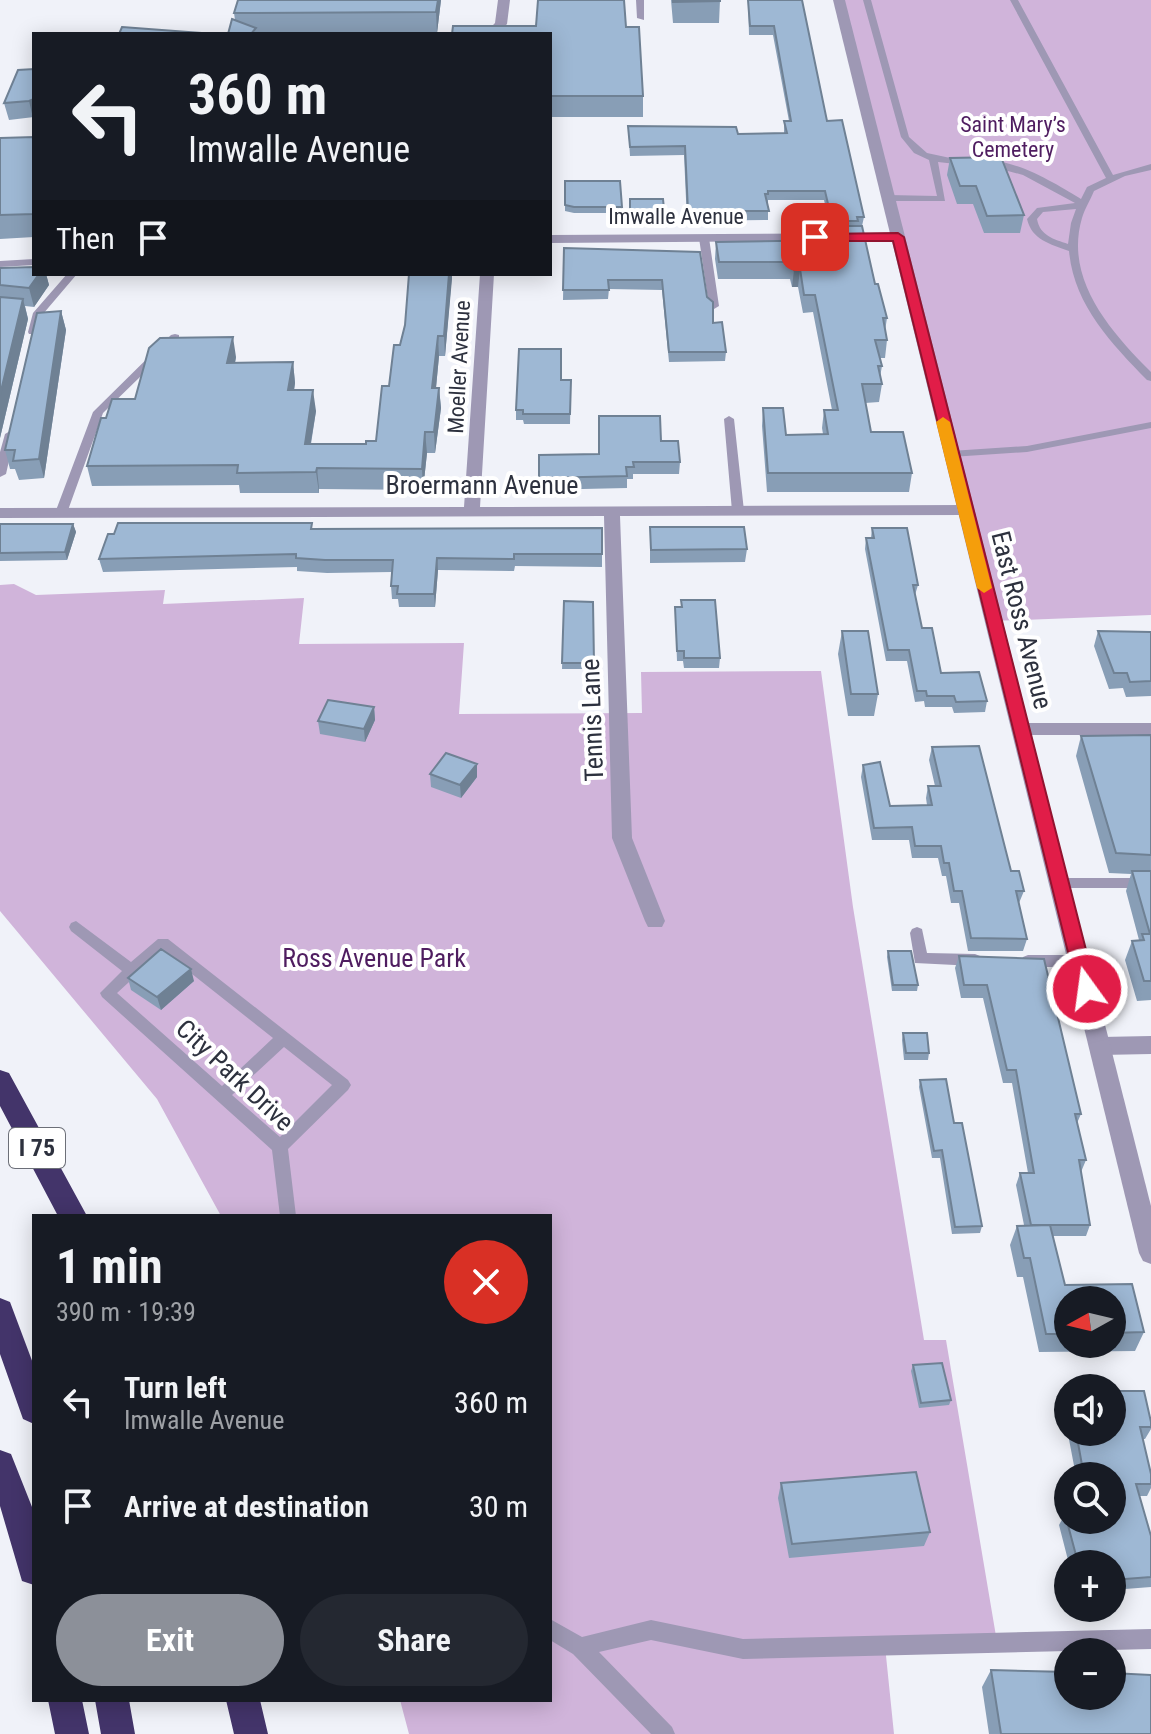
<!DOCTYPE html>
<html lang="en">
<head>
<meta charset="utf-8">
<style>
  :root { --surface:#171b24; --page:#242831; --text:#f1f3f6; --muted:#9ea1a6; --accent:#8c9099 }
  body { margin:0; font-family:"Roboto Condensed",sans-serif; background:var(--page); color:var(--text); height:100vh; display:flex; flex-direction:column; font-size:30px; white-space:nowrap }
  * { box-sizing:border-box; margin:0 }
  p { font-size:26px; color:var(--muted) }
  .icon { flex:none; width:44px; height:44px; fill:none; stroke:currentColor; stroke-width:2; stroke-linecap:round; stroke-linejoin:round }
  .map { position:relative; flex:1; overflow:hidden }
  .side { position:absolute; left:32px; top:1214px; width:520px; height:488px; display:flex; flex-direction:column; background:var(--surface); border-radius:0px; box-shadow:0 4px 20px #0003 }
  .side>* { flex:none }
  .hud { position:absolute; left:32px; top:32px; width:520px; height:244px; border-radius:0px; box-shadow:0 4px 20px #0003; background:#171b24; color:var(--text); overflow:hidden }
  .needle { width:52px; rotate:262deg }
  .controls { position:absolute; left:1054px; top:1286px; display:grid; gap:16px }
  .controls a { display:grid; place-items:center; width:72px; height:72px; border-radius:50%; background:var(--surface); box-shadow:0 4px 20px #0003; font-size:40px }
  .pin { position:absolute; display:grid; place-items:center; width:68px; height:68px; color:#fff; margin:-34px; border-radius:16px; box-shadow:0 4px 12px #0006 }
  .me { position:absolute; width:88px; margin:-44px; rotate:346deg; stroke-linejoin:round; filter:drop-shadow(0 0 6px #0008) }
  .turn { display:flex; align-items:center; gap:28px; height:168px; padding:0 24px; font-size:36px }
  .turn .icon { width:104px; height:104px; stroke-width:2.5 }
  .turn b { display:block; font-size:56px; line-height:68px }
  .then { display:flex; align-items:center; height:76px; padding:0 24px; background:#0003; gap:16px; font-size:30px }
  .round { display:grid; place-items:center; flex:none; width:84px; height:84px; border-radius:42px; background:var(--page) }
  .overview { display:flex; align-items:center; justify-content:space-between; height:136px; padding:0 24px }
  h1 { font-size:48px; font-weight:700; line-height:60px }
  .action { display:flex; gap:16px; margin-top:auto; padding:16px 24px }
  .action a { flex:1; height:92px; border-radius:48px; background:var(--accent); color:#fff; font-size:32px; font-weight:700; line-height:92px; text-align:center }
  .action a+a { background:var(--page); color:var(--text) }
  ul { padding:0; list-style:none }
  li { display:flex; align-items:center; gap:24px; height:104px; padding:0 24px }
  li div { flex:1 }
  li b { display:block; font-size:30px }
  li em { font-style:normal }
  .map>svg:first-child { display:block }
  .green { fill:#d0b4da }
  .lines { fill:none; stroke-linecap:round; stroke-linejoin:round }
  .service { fill:#9e98b4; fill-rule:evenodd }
  .minor { fill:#9e98b4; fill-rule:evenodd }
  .tertiary { fill:#9e98b4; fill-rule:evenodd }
  .motorway { fill:#43346a; fill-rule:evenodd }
  .wall { fill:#889eb6; fill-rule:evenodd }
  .shaded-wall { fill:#6f8194 }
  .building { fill:#9eb8d4; stroke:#6f8194; stroke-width:2 }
  .route { fill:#e11d48; stroke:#92132f; stroke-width:2 }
  .slow { fill:#f59e0b }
  .labels { text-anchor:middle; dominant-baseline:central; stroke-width:8; stroke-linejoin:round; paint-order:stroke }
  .far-park-label { font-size:22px; fill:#4f1d60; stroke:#fff }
  .far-street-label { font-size:22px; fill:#2d313e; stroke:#fff }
  .shield { fill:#fff; stroke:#6c6f78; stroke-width:2 }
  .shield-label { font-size:24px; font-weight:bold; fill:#2d313e }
  .street-label { font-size:26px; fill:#2d313e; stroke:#fff }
  .park-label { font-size:26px; fill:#4f1d60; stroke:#fff }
</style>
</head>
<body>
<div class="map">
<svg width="1151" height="1734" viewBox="0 0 1151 1734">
  <rect width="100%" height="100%" fill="#f0f2f9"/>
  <!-- green -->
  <path class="green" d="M839,0H1151V615L993,621Z
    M14,584L36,595L165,590L163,604L304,598L299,644L464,643L459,714L642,713L641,672L821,671L853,907L924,1340H946L997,1642L885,1646L894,1734H409L400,1700H550V1216H221L157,1099L0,911V585Z"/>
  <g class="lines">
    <!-- service -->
    <path class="service" d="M636,0H644V20L637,18Z
      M863,0H871L909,137L927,153L969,162L965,165L938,162L945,201H888L883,198L888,195L937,196L929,160L914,153L901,137Z
      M1010,0H1018L1113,175L1151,164V170L1125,176L1094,191C1090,201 1085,208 1082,218C1064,279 1110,331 1151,372V381L1147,380C1111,343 1074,305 1069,251C1050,244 1032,240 1027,219L1037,208L1075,203L1023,175L982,164C1005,152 1060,186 1081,199L1087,187L1106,178ZM1076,209L1071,223L1068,244C1054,239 1040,236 1037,219L1043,212Z
      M704,235L709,238L719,306L714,309L709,306L699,238Z
      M34,259V265L0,267V261Z
      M67,274H77L43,314L37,334H29L28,332L33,313Z
      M175,334L179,335V339L103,413L67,513L65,515H57L55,513L93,412L171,335Z
      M729,416L734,419L744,511L738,514L732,511L724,419Z
      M1151,422V428L1027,452L951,457L945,454L951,451L1027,446Z
      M10,431L15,434L6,474L0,477V452L5,434Z
      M1060,878H1151V888H1060L1055,887L1053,883L1055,879Z
      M76,921L131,962L158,939H168L348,1080L351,1085L348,1090L288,1149L296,1216H280L272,1150L102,997L100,993L122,971L71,931L69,927L71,923ZM163,951L273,1038L222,1086L117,993ZM284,1047L332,1085L280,1137L232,1095Z
      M917,927L922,929L927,953L975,954L980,956L982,960L980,964L975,966L915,963L910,933L912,929Z
      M1028,955H1080L1085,957L1087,961L1085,965L1080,967H1028L1023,965L1021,961L1023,957Z
      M550,1619L582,1637L651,1620L743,1639L1151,1629V1649L743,1659L651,1640L599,1652L672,1727L675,1734H651L573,1654L550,1640Z"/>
    <!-- minor -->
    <path class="minor" d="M498,0H510L507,24L497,34H484L495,23Z
      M898,233L905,237L903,240L550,243V235Z
      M480,274H494L480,507L965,505L973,510L965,515L620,516L632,838L665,921L662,927H648L645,921L612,838L604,516L0,518V508L464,507Z
      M1021,723H1151V735H1021L1012,729Z
      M1151,1036V1054L1101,1055L1093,1052L1090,1046L1093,1040L1101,1037Z"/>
    <!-- tertiary -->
    <path class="tertiary" d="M833,0H845L1151,1206V1264L1143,1261L1139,1253Z"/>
    <!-- motorway -->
    <path class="motorway" d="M0,1070L9,1073L87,1216H58L0,1106Z
      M0,1298L10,1302L34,1366V1424L23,1419L0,1354Z
      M0,1450L11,1454L34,1512V1585L22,1581L0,1506Z
      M48,1700H82L89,1734H55Z
      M95,1700H129L135,1734H101Z
      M226,1700H260L268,1734H234Z"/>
  </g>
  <!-- wall -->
  <path class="wall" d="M441,0L437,33L228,34L235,20L234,13Z
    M671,0H720L719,23H673Z
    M748,0H802L827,121L864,217L862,226L875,284L887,318L885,331L887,340L885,358H880L882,366L880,377L882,384L879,402L865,403L871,432L912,473L909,492H767L762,426L763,408L786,435L823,434L822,428L824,410H832L813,312L803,313L798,287H792L790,279H718L715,259L716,242L834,240L835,230H831L824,200H768V220L687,221L684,155L630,156L628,126L738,134L784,133V121H789L773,35H749Z
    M536,26L626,27L643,96V117H550V34Z
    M34,69V117L9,120L4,103Z
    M34,137V237L0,239V138Z
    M950,158L1024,215L1020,233H984L973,204H957L947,175Z
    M565,181H620L622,213H574L565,211Z
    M630,199L665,219L664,225L630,226Z
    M564,248L700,252L707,297L713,323L726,352L725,361L669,362L662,290L609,289L608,299L563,300Z
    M0,268L34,274H46L49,285L34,307L25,306L28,319L0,438Z
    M409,274H452L445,356H439L436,388H439L441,408L435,453H427L423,490L319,489V493H240L239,485L92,486L87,466L106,418L135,399L236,357L235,363L293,362L295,383L294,390L316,411L311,444H366L376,441L389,386L405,325Z
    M61,311L66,330L44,478L19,480L15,469H10L5,450Z
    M561,380H571L570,424H524L523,420H516V410Z
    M661,441L680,462L679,474H633V479H627V488L539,490V455L599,454Z
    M0,524H73L76,532L67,560L0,561Z
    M650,527L747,549L745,562L650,563Z
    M602,528V567L515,566L514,571L438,570L435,607H399L398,599H392L391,586L392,572L327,573L297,571V567L103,572L99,559L313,529Z
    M872,528L918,585L915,595L922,628L941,673L987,701L985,712L954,713L952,707H925L924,701L915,702L907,661H886L865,549L866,538H871Z
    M564,601L593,602L594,669H562Z
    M675,607L720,658L719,668H684L683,661H677Z
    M842,631L878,694L874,716H848L838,654Z
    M1098,631L1151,632V696L1126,697L1123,688L1109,689L1094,646Z
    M374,707L375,720L365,742L320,734L318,721Z
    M1151,735V1000L1137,1001L1125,960L1132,941L1139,940L1126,891L1131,874L1109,873L1076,756L1081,736Z
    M932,747L1024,891L1019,903L1027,939L1023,951H968L959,903H951L946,876H942L938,858H912L909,840H872L861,777L863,765L890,806L927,805L926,798L928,786H935L929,760Z
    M477,764V777L461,798L431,787L430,774Z
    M888,951L918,985L917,991H892L887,957Z
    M959,956L1044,959L1081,1114L1077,1123L1086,1160L1081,1172L1090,1225L1086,1236H1052L1065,1285L1132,1284L1144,1332L1135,1351L1039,1352L1023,1277H1017L1010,1245L1017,1226L1024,1225L1016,1185L1020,1173H1028L1012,1083H1003L983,998H961L955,968ZM1068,1300H1112V1344H1068Z
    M128,978L194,981L161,1010L131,990Z
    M903,1033L929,1053L928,1060H904L902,1040Z
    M920,1080L954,1123L982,1226L980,1233L952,1234L940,1158H932L919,1087Z
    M913,1365L951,1400L949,1405L919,1408L911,1371Z
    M1068,1390V1432H1112L1151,1422V1429L1145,1439H1143L1151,1474V1488L1147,1496H1139L1151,1536V1587L1112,1590V1564H1069L1059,1525L1065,1514L1112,1520V1476H1076L1062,1403Z
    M781,1483L930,1532L924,1546L789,1558L778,1498Z
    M991,1670L1151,1734H989L982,1687Z"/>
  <!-- shaded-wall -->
  <path class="shaded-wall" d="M438,0H441L437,33L436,12Z
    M34,99V117L33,118L29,101Z
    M800,269L798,287H792L794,270Z
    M39,274H46L49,285L34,307L29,288Z
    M449,274H452V279L445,356L444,336Z
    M23,299L28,319L0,438V395Z
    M61,311L66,330L44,478L39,459Z
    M438,336L439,356L434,408L432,388Z
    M233,337L236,357L231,383L227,363Z
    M293,362L295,383L291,411L288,390Z
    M439,388L441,408L435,453L434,432Z
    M313,390L316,411L307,465L305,444Z
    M425,432L427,453L423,490L422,469Z
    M317,468L319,489V493L316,472Z
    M73,524L76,532L67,560L65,552Z
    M437,558L438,570L435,607L434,594Z
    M374,707L375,720L365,742L364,729Z
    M477,764V777L461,798L460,785Z
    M191,969L194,981L161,1010L157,997Z"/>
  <!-- building -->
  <path class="building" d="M238,0H438L436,12L234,13Z
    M538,0H624L626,27H639L643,96H550V34H452L453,26H536Z
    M673,0H720V1L673,2Z
    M748,0H802L827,121L842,120L864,217H857L858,221H832L825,191H768V194H765L769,211H688L685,146L630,147L628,126L736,127L738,134L787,133L784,121H791L774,26H750Z
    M232,19L256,28L251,34H228Z
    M122,27L215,34H119Z
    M34,69V99L29,101L4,103L18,70Z
    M34,137V214L0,215V138Z
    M1001,157L1024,215L987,216L976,186H960L950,158Z
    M565,181H620L622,207H574L565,205Z
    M630,199H663L665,219L630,220Z
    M836,226H862L875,284H878L887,318H883L887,340H875L882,366H878L882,384H862L871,432H903L912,473H768L763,408H783L786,435L828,434L824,410H838L815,295H804L800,269L794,270L792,262H719L716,242L839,240Z
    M564,248L700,252L707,297L713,302V323L722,322L726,352H669L662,280H608L609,290H563Z
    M34,267V274H39L29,288L0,285V268Z
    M409,274H449L444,336H438L432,388H439L434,432H425L422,469L317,468L316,472L237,473L238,465L87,466L101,418H106L112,399H135L149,348L160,338L233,337L227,363L293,362L288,390H313L305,444H366V441H376L382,386H389L394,345H400L405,325Z
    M0,297L23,299L0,395Z
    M61,311L39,459L13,461L15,450H5L37,313Z
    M519,349H561V380H571L570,414H523V410H516Z
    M599,416H660L661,441H678L680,462H633L634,467H626L627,476L539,478V455L599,454Z
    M118,523H312L311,529L602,528V554H514V559L437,558L434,594H397L398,586H391L393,560H325L296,558V554L99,559L108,534H114Z
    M0,524H73L65,552L0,553Z
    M650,527H744L747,549L651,550Z
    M872,528H907L918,585H913L922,628H932L941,673L979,672L987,701L956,702L954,696H927L926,691H917L909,650H888L866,538H874Z
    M681,600H715L720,658H684V651H677L675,607H682Z
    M564,601L593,602L594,663H562Z
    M842,631H868L878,694H851Z
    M1098,631L1151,632V681L1130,682L1127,673H1114Z
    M328,700L374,707L364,729L318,721Z
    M1151,735V855L1116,853L1081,736Z
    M979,746L1011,871H1019L1024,891H1016L1027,939L971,938L962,891H954L949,863H944L941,846H915L912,827L874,828L863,765L880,762L890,806L932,805L928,786H941L932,747Z
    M446,753L477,764L460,785L430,774Z
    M1132,871H1151V981H1144L1132,941L1144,940L1142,934H1150Z
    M161,949L191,969L157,997L128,978Z
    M888,951H911L918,985H893Z
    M959,956L1044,959L1081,1114H1075L1086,1160H1079L1090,1225H1031L1020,1173H1034L1016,1070H1007L987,985H964Z
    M903,1033H927L929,1053H906Z
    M946,1079L954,1123H962L982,1226L955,1227L942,1150L934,1151L920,1080Z
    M1050,1225L1065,1285L1132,1284L1144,1332L1112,1333V1300H1068V1334H1046L1030,1258H1024L1017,1226Z
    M942,1363L951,1400L921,1403L913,1365Z
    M1112,1391H1144L1151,1422V1427H1140L1151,1474V1484H1136L1151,1536V1577L1112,1580V1564H1102L1100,1557L1077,1559L1065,1514H1068V1520H1112V1476H1084L1076,1432H1112Z
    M916,1472L930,1532L792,1544L781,1483Z
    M991,1670L1068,1672V1696H1112V1673L1151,1675V1734H1001Z"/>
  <!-- route -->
  <path class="route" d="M898,233L904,237L1096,989L1094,995H1080L1077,989L893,241H815L809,237L815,234Z"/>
  <!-- slow -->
  <path class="slow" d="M943,417L950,422L992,588L984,593L977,588L936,422Z"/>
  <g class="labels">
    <!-- far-park labels -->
    <g class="far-park-label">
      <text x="1013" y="124">Saint Mary’s<tspan x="1013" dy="25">Cemetery</tspan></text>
    </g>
    <!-- far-street labels -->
    <g class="far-street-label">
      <text x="676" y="216">Imwalle Avenue</text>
      <text transform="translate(459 367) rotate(-87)">Moeller Avenue</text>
    </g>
    <!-- shield labels -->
    <rect class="shield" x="9" y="1128" width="56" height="40" rx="6"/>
    <g class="shield-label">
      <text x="37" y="1148">I 75</text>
    </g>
    <!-- street labels -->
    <g class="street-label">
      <text x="482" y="485">Broermann Avenue</text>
      <text transform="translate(1022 620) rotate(76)">East Ross Avenue</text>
      <text transform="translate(592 720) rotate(-92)">Tennis Lane</text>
      <text transform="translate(235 1075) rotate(43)">City Park Drive</text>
    </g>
    <!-- park labels -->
    <g class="park-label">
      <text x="374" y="958">Ross Avenue Park</text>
    </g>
  </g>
</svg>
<div class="controls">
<a><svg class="needle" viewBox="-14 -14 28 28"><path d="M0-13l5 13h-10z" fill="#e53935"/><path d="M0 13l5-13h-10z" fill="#9ea1a6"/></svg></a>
<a><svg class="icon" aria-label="sound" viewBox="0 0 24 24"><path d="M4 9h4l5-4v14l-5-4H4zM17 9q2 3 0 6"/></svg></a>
<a><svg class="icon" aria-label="search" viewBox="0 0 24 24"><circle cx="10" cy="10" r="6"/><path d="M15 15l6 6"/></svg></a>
<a>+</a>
<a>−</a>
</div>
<div class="pin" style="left:815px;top:237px;background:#d93025"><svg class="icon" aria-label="arrive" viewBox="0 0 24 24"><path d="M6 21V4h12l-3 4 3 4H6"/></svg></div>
<svg class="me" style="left:1087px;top:989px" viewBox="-20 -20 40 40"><circle r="17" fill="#e11d48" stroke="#fff" stroke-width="3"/><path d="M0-11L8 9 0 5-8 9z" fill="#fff"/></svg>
<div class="hud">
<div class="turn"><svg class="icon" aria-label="left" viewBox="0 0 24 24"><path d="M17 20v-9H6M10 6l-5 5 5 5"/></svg><div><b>360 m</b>Imwalle Avenue</div></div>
<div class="then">Then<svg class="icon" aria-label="arrive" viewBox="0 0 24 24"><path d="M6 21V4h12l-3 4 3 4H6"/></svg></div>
</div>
<section class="side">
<div class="overview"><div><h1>1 min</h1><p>390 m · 19:39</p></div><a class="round" style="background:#d93025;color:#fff"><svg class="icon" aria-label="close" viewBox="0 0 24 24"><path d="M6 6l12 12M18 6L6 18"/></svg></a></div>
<ul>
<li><svg class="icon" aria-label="left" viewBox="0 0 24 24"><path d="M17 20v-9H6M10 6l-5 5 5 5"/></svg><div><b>Turn left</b><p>Imwalle Avenue</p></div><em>360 m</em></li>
<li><svg class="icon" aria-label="arrive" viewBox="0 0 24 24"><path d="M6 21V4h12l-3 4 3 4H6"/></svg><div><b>Arrive at destination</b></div><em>30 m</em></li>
</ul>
<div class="action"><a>Exit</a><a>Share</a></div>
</section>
</div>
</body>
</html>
